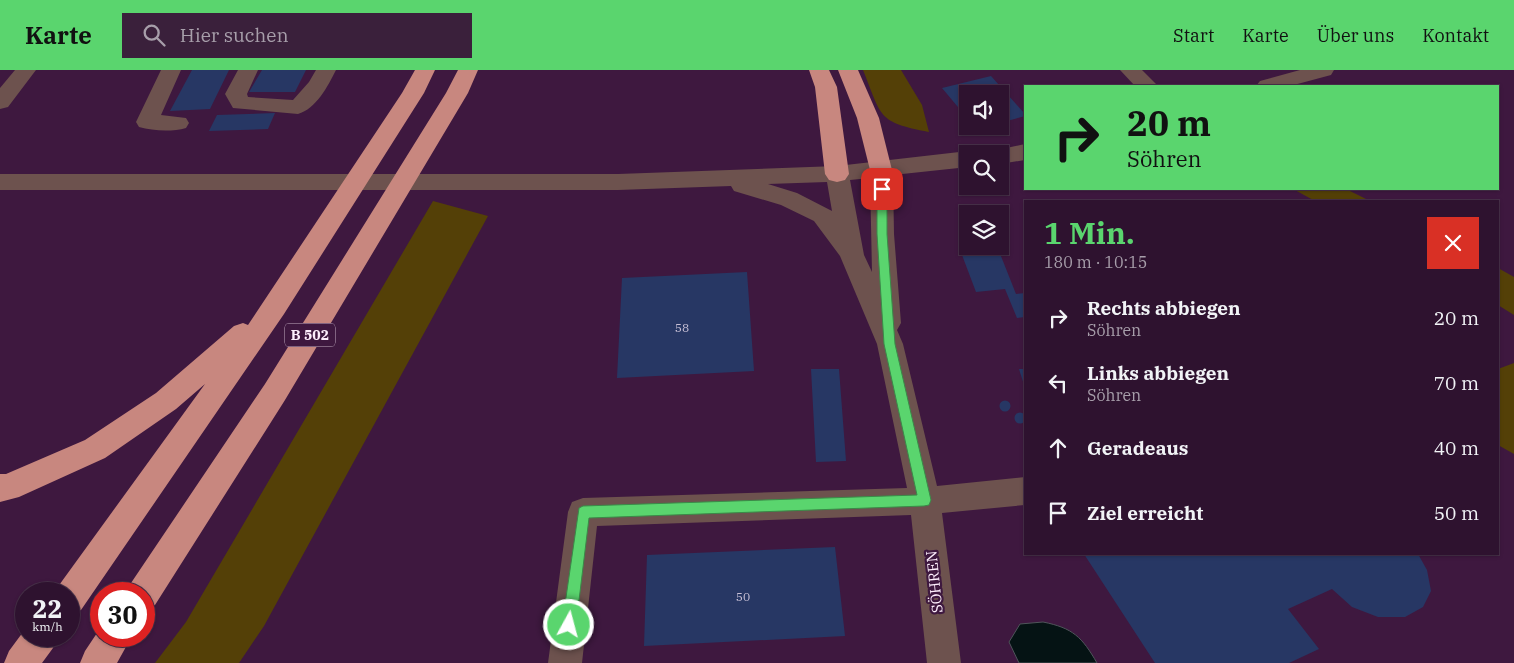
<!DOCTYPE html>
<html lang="de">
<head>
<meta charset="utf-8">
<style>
  :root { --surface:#2e122f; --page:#3a203b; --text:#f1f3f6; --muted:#a79eaa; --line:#49324b; --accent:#5ad56e }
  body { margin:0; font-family:"IBM Plex Serif",serif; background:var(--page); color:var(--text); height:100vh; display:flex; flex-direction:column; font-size:19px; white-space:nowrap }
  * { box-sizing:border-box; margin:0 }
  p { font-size:16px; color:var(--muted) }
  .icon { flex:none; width:28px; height:28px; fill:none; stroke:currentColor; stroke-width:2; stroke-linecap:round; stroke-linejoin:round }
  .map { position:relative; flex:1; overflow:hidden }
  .panel { position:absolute; left:1024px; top:130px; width:475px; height:355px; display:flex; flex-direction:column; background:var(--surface); border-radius:0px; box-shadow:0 1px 4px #0004,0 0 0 1px var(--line) }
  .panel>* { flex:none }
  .banner { position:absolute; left:1024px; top:15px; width:475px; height:105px; border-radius:0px; box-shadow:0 1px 4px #0004,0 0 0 1px var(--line); background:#5ad56e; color:#111; overflow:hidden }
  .buttons { position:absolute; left:959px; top:15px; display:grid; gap:10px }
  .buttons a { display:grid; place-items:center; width:50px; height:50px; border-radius:0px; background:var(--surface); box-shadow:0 1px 4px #0004,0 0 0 1px var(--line); font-size:25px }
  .speed { position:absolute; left:15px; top:512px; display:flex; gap:10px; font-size:25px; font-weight:700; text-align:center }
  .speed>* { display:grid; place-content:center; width:65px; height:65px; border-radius:50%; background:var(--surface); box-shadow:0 1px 4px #0004,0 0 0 1px var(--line); line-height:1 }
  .speed small { font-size:12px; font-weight:400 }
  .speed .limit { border:8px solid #d22; background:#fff; color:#111 }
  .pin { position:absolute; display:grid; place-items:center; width:42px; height:42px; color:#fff; margin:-21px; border-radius:10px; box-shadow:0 2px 8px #0006 }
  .me { position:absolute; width:55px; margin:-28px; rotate:7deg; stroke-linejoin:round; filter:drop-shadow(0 0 4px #0008) }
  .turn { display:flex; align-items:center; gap:18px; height:105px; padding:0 20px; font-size:22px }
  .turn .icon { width:65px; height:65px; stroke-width:2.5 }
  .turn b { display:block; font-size:35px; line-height:42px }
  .round { display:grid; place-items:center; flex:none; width:52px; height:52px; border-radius:0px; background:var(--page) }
  .overview { display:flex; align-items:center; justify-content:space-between; height:85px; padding:0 20px }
  h1 { font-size:30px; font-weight:800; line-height:38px; color:var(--accent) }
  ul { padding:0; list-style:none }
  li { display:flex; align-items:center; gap:15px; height:65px; padding:0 20px }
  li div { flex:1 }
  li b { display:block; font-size:19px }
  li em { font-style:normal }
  header { display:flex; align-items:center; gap:30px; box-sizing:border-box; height:70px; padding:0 25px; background:var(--accent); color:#111 }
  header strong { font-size:24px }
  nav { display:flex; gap:28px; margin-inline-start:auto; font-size:18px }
  .search { width:350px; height:45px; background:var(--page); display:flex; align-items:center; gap:12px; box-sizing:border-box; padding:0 18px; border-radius:0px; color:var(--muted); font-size:19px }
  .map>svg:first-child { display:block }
  .green { fill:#544007 }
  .water { fill:#051314; stroke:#4f555a }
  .building { fill:#273764 }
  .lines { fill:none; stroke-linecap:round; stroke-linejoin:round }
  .minor { fill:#6d524e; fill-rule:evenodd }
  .highway { fill:#c8877f; fill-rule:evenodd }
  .route { fill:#5ad56e; stroke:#3a8a48 }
  .labels { text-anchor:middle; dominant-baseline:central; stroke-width:4.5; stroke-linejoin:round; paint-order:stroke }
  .number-label { font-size:12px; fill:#c8c0d6 }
  .shield { fill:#3e183f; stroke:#c4aec3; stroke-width:1 }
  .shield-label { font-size:14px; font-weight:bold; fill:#fdeefc }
  .street-label { font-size:15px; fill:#fdeefc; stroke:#3e183f }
</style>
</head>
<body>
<header>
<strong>Karte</strong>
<div class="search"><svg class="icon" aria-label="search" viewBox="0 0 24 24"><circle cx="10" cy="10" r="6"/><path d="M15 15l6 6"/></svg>Hier suchen</div>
<nav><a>Start</a><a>Karte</a><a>Über uns</a><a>Kontakt</a></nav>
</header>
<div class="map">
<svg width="1514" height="593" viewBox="0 0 1514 593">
  <rect width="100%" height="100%" fill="#3e183f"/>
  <!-- green -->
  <path class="green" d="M863,0H901L922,35L929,62C877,52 882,47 863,0Z
    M1293,119H1346L1370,131H1315Z
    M433,131L488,146L264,556L239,593H155L186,552Z
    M1498,198L1514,207V245L1498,235Z
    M1514,293V384L1498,375V299Z"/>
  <!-- water -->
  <path class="water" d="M1043,552C1073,558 1082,567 1097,593H1019L1009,572L1020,554Z"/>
  <!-- building -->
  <path class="building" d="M192,0H229L210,39L170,41Z
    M262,0H306L295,22H249Z
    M991,6L1025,44V46L1000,53V24H968V49L942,18Z
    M275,43L268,59L209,61L217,45Z
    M972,176H997L1016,224L1025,223V247L1017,248L1005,219L976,222L962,185L974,183Z
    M747,202L754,301L617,308L622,208Z
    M811,299H839L846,391L816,392Z
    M1019,299H1025V318Z
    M999.5 336a5.5 5.5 0 1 1 11 0a5.5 5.5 0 1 1-11 0Z
    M1014.5 348a5.5 5.5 0 1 1 11 0a5.5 5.5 0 1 1-11 0Z
    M835,477L845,566L644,576L647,485Z
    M1084,484H1418L1427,500L1431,521L1423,537L1405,547H1378L1352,537L1332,519L1288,539L1319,579L1289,593H1155Z"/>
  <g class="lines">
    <!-- minor -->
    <path class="minor" d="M15,0H36L8,37L0,39V18Z
      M161,0H181L161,45L186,48L189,53L186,58C172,62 153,61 139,57L136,52Z
      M238,0H258L247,24L248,27L293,30L309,12L316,0H336C328,16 316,39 298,44L233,38L225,24Z
      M1120,0H1142L1158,16H1135Z
      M1300,0H1334L1331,5L1290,16H1256L1260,11Z
      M1025,74V90L1000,94V84H990L992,81Z
      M968,81L976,84H968V97L893,105L894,164L901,253L897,260L903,274L937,416L1025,407V435L942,443L961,593H927L911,445L597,456L582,593H548L568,442L572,432L583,428L907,418L877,274L840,186L814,151L781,135L734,121L731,116L618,120H0V104H618L837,96ZM870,108L872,202L864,185L850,110ZM827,112L832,141L797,123L768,114Z"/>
    <!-- highway -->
    <path class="highway" d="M415,0H435L424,23L284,244L81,540L69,545V524H55L57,518L205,314L176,339L105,388L19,427L0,432V404H6L85,370L156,323L234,256L243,253L248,255L402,23Z
      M458,0H478L468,23L285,330L155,535L144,540V524H127L131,513L265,314L446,23Z
      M809,0H829L837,17L849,104L845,110L837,112L829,110L825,104L815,17Z
      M838,0H858L879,48L892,100L889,106L881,108L873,106L870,100L857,48Z
      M101,557V566H132L117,593H80L85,581Z
      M26,558V566H58L53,578L42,593H4L9,581Z"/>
  </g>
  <!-- route -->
  <path class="route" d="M882,116L887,119V164L895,274L931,430L929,435L924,436L589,448L576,555L574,560L569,562L564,560L562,555L579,438L583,436L917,425L884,274L877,164V119Z"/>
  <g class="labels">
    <!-- number labels -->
    <g class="number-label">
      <text x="682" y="257">58</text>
      <text x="743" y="526">50</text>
    </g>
    <!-- shield labels -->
    <rect class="shield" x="285" y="253.5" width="50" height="23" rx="4"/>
    <g class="shield-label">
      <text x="310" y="265">B 502</text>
    </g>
    <!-- street labels -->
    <g class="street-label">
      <text transform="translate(934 512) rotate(-96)">SÖHREN</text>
    </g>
  </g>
</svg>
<div class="buttons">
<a><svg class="icon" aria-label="sound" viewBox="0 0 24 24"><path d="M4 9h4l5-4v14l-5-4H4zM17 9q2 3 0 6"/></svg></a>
<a><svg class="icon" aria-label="search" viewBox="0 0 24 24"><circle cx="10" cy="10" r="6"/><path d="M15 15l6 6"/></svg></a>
<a><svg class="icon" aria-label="layers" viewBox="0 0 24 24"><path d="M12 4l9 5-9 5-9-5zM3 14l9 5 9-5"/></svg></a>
</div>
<div class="speed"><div>22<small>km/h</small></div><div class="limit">30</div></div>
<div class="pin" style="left:882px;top:119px;background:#d93025"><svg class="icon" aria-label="arrive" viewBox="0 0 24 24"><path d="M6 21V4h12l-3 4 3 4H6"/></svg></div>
<svg class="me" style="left:569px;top:555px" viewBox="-20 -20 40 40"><circle r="17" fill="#5ad56e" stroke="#fff" stroke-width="3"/><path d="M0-11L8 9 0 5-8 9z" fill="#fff"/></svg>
<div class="banner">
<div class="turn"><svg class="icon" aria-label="right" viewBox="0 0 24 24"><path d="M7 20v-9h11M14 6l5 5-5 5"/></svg><div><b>20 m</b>Söhren</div></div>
</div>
<section class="panel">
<div class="overview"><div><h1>1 Min.</h1><p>180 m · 10:15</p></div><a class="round" style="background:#d93025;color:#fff"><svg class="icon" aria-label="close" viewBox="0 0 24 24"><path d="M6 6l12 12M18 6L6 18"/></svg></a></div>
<ul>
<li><svg class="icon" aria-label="right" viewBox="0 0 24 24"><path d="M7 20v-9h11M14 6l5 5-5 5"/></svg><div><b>Rechts abbiegen</b><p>Söhren</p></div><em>20 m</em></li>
<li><svg class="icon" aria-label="left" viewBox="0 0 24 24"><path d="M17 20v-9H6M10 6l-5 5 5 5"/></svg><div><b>Links abbiegen</b><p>Söhren</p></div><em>70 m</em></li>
<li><svg class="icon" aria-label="ahead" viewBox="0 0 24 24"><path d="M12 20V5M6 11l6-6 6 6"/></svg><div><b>Geradeaus</b></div><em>40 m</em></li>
<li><svg class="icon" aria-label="arrive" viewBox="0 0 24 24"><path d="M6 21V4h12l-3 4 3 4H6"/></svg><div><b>Ziel erreicht</b></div><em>50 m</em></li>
</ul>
</section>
</div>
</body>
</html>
